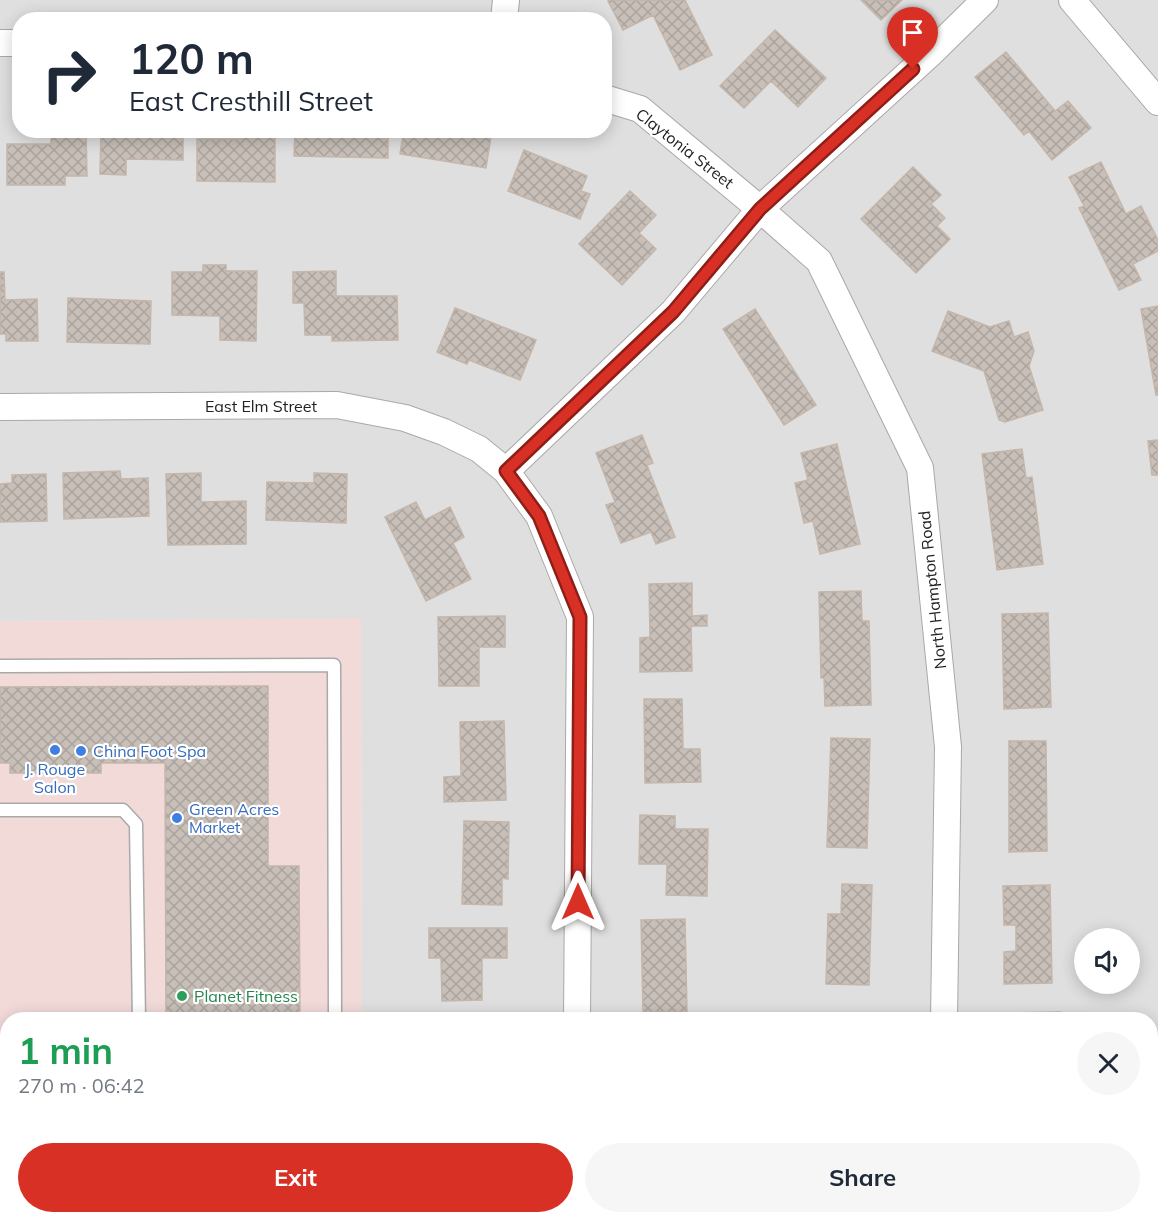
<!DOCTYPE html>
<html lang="en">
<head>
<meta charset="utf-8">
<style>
  :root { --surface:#fff; --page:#f6f6f7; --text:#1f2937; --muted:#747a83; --accent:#d93025 }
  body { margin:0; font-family:Mulish,sans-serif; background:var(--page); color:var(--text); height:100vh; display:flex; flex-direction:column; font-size:22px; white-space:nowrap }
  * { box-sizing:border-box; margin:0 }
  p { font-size:20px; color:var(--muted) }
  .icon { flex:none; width:33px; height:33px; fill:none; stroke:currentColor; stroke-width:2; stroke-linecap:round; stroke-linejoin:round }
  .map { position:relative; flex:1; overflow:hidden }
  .details { position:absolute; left:0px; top:1012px; width:1158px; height:212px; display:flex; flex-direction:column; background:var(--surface); border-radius:24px 24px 0 0; box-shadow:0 3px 15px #0003 }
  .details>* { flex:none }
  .banner { position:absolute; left:12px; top:12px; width:600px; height:126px; border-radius:24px; box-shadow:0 3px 15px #0003; background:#fff; color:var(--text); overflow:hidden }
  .buttons { position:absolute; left:1074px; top:928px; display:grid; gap:12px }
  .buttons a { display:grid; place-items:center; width:66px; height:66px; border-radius:50%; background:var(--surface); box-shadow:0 3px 15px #0003; font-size:30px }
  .pin { position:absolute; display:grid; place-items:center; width:51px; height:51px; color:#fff; margin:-62px -26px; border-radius:50% 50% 50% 0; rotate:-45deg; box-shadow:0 0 6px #0007 }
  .pin .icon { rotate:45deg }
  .me { position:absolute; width:66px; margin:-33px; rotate:0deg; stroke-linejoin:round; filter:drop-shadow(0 0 4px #0008) }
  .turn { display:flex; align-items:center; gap:21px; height:126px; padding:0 18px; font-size:27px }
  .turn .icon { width:78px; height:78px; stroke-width:2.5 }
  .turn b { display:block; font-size:42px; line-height:51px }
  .round { display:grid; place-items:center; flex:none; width:63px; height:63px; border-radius:32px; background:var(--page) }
  .head { display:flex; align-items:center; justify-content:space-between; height:102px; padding:0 18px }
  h1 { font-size:36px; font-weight:700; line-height:45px; color:#1e9e55 }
  .action { display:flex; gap:12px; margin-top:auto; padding:12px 18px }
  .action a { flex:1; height:69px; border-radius:36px; background:var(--accent); color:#fff; font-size:24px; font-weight:700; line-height:69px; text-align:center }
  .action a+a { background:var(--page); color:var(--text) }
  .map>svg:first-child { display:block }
  .residential { fill:#e0dfdf; fill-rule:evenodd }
  .commercial { fill:#f2dad9 }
  .water { fill:url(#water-waves) }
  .building { fill:url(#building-cross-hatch); stroke:#c4b6ab; stroke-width:1.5 }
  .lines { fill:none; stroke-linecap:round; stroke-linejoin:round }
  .service-casing { stroke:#a9a9a9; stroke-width:15 }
  .minor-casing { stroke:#a9a9a9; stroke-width:28 }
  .service { stroke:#fff; stroke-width:12 }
  .minor { stroke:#fff; stroke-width:26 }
  .route-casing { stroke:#8d1f18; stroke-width:15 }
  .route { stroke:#d93025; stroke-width:10 }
  .shop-dot { fill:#3f7fe0; stroke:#fff; stroke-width:2 }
  .leisure-dot { fill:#2e9e5b; stroke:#fff; stroke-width:2 }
  .labels { text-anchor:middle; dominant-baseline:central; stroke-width:4.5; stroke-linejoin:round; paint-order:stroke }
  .street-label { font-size:16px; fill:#222; stroke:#fff }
  .shop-label { font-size:16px; fill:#366cbe; stroke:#fff; text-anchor:start }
  .leisure-label { font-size:16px; fill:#27864d; stroke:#fff; text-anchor:start }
</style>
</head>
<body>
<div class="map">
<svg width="1158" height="1223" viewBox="0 0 1158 1223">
  <defs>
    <pattern id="water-waves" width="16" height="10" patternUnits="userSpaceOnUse" patternTransform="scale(1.5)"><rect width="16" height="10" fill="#aad3df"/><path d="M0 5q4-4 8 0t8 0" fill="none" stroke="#92b5bf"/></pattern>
    <pattern id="building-cross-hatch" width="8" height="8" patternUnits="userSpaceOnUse" patternTransform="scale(1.5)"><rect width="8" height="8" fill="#c7bfb8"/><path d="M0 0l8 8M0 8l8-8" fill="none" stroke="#aba49e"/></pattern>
  </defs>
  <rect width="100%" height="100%" fill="#f2efe9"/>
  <!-- residential -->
  <path class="residential" d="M0,0H1158V1205H1150V1020H362L361,619L0,621ZM20,20H604V130H20ZM1084,939H1130V984H1084Z"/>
  <!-- commercial -->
  <path class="commercial" d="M361,618L362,1020H8V1195H0V621Z"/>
  <!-- water -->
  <path class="water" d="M1151,1033H1158V1084H1151Z"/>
  <!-- building -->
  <path class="building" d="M610,0H685L712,55L680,70L653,15L623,30L608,1Z
    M861,0H902L881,20Z
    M775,30L826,78L798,107L771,81L744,108L720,86Z
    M1006,52L1055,111L1068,101L1091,128L1052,160L1029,131L1024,135L975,77Z
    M51,130H86L87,176H65V185H7V144H51Z
    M101,130H183V160L126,159V175L100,174Z
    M243,130H275V182L197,181V139H243Z
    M295,130H388V158L294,156Z
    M404,130H492L486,168L400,154Z
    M524,150L587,176L581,191L590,194L580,219L508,191Z
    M1101,162L1126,214L1141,206L1158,240V251L1133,264L1141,280L1119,290L1079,208L1084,206L1069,177Z
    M913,167L941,195L931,204L945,218L937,226L950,239L916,273L861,219Z
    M630,191L656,215L639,233L656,249L622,285L579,244Z
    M203,265H226V271H257L256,341L220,340V316L172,315V272H203Z
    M336,271V296H397L398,340L332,341V335H305L304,303H293V272Z
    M0,272H4L5,300L37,299L38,341H6V334H0Z
    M68,298L151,301L150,344L67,342Z
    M1158,306V395H1156L1141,309Z
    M455,308L536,340L520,380L469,360L467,364L437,352Z
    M755,309L816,405L784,425L723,329Z
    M948,311L990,327L1009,321L1014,337L1028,332L1034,351L1029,366L1043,410L1005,422L999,420L984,371L932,351Z
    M642,435L653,463L647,465L675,537L656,544L651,532L621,543L606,505L615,502L596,453Z
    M1158,440V475H1152L1148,441Z
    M837,444L860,544L820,554L813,521L804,523L795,483L808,480L801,453Z
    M1022,449L1026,478L1032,477L1043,564L997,570L982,454Z
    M120,471L121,479L148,478L149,516L64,519L63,473Z
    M201,473V502L246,501V544L168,545L166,474Z
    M314,473L347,474L346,523L266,520L267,482L314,483Z
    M46,474L47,521L0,522V484L12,483V475Z
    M416,502L425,520L450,507L464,537L453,543L471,579L426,601L385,517Z
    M692,583V616L707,615V626H691L692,671L640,672V638L650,637L649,584Z
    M861,591L862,621H869L871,705L825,706L824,678H821L819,592Z
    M1048,613L1051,707L1004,709L1002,614Z
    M505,616V647H479V686H439L438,617Z
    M268,686V866H299L300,1020H166L165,763H101V773H10V763H0V687Z
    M644,699H682L683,749H700L701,782L645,783Z
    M504,721L506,800L444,802V777L461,776L460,722Z
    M831,738L870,739L867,848L827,847Z
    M1009,741H1046L1047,851L1009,852Z
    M640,815L675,816V829H708L707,896L666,895L667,864H639Z
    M464,821L509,822L508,879L502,878V905L462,904Z
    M842,884L872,885L869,985L826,984L828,914H841Z
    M1050,885L1052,983L1004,984V952L1016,951V925H1004L1003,886Z
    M685,919L687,1012H643L641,920Z
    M429,928H507V958H482V1000L442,1001L441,958H429Z
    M1061,1012V1020H1006L1005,1013Z
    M876,1013V1020H839V1014Z"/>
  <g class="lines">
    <defs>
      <path id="service" d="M0,666L334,665L335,1020
        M0,810H123L136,824L139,1020
        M141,1216V1223
        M335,1223V1216"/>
      <path id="minor" d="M1072,0L1158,102
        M504,20L506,0
        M0,43H20
        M604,98L640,109L760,209L819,261L920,468L948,747L944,1020
        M0,407L337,405L405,418L444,432L479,449L506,471L539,516L580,617L577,1020
        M506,471L673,312L760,209L930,54L985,0
        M576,1216L577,1223
        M941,1223L942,1216"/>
    </defs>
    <!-- service casing -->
    <use href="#service" class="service-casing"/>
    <!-- minor casing -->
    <use href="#minor" class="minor-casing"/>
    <!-- service -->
    <use href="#service" class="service"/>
    <!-- minor -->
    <use href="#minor" class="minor"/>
  </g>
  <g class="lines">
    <defs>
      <path id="route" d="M578,902L580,617L539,516L506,471L673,312L760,209L913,69"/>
    </defs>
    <!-- route casing -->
    <use href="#route" class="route-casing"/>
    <!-- route -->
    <use href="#route" class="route"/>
  </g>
  <!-- markers -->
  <g class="shop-dot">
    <circle cx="55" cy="750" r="6"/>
    <circle cx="81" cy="751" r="6"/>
    <circle cx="177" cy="818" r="6"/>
  </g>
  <circle class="leisure-dot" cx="182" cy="996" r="6"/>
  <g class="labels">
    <!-- street labels -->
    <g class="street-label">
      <text transform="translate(685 148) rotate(38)">Claytonia Street</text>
      <text x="261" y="406">East Elm Street</text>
      <text transform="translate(932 590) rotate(-96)">North Hampton Road</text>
    </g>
    <!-- shop labels -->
    <g class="shop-label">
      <text x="93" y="751">China Foot Spa</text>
      <text x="55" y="769" text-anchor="middle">J. Rouge<tspan x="55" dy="18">Salon</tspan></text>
      <text x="189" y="809">Green Acres<tspan x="189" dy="18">Market</tspan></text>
    </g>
    <!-- leisure labels -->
    <g class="leisure-label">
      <text x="194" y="996">Planet Fitness</text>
    </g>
  </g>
</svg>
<div class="buttons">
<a><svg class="icon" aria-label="sound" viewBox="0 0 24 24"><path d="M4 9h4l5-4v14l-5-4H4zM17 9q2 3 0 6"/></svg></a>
</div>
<div class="pin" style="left:913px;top:69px;background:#d93025"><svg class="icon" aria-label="arrive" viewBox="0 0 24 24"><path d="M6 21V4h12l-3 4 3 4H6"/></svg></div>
<svg class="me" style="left:578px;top:902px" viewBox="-20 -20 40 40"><path d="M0-17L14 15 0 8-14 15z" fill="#d93025" stroke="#fff" stroke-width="4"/></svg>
<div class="banner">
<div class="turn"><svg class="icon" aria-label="right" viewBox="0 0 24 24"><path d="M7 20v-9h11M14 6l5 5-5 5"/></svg><div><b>120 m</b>East Cresthill Street</div></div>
</div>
<section class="details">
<div class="head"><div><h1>1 min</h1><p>270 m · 06:42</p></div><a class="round"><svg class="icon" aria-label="close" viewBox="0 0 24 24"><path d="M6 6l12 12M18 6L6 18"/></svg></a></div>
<div class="action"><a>Exit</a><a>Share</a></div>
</section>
</div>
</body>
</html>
